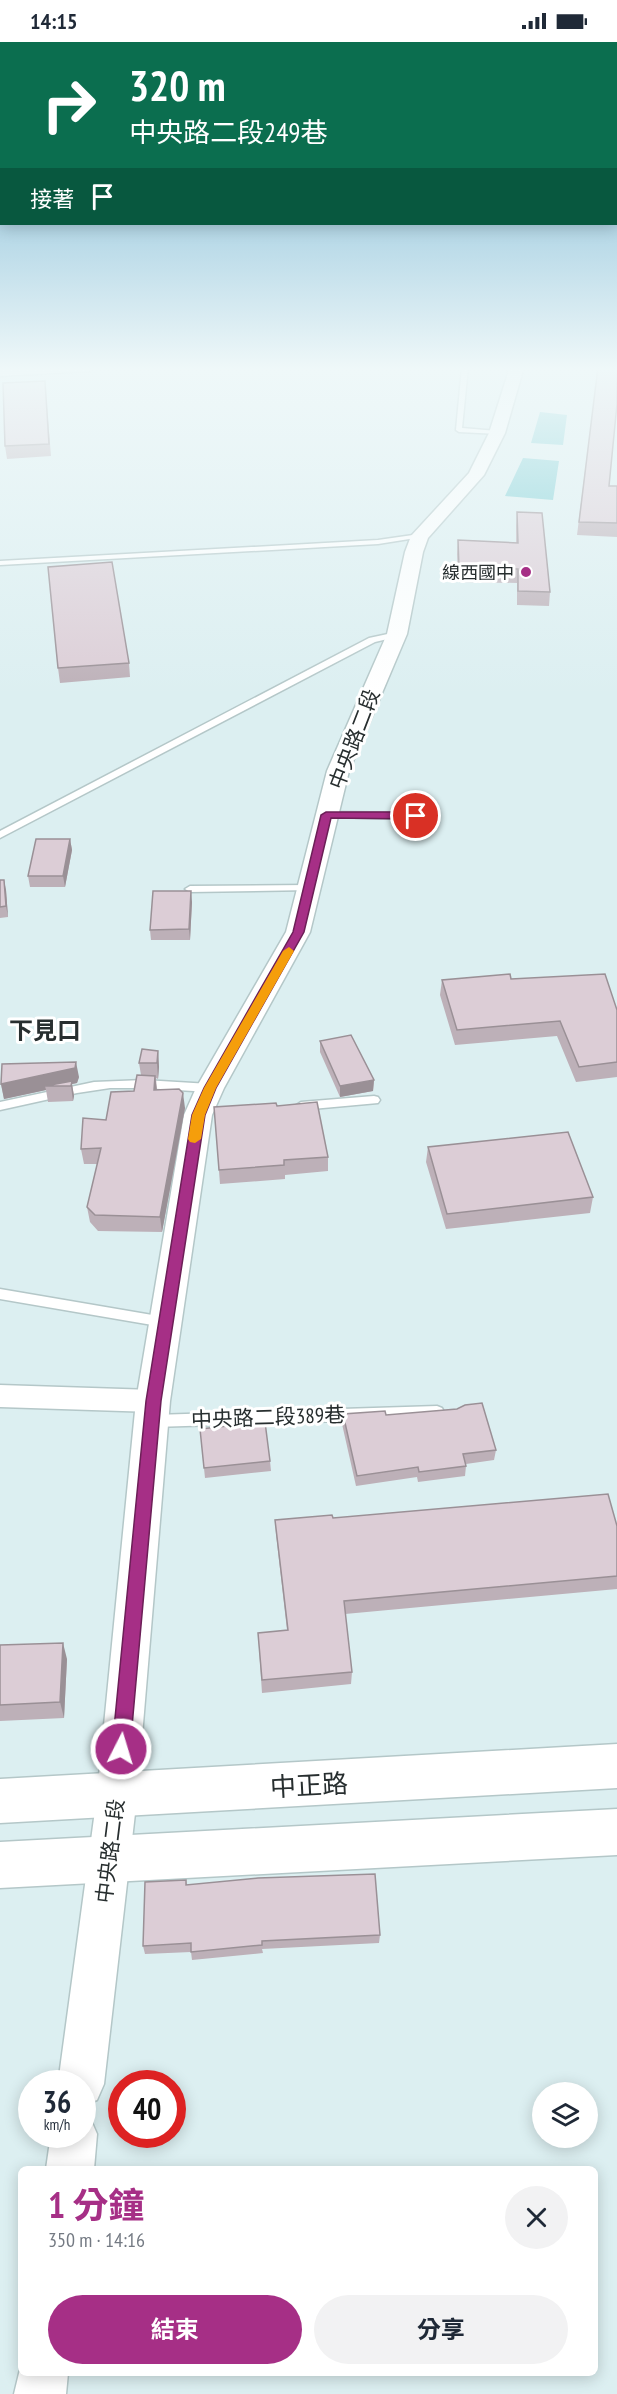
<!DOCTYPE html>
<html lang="zh-TW">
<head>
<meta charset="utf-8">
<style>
  :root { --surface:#fff; --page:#f2f2f3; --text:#1f2937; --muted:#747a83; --accent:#a62f86 }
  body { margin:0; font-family:"PT Sans Narrow","Noto Sans TC",sans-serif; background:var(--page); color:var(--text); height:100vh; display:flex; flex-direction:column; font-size:22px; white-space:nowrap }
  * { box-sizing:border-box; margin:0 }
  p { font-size:20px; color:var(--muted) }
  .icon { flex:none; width:33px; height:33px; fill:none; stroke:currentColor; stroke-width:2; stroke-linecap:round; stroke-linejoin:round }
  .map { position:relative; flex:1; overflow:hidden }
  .drawer { position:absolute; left:18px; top:2124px; width:580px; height:210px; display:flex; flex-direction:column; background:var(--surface); border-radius:9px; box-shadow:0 3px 15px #0003 }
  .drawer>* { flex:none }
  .banner { position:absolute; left:0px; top:0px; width:618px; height:183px; box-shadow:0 3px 15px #0003; background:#0b6e4f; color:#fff; overflow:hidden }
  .buttons { position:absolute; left:532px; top:2040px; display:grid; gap:12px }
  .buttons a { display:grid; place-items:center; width:66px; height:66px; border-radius:50%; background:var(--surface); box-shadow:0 3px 15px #0003; font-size:30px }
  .speed { position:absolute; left:18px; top:2028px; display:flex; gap:12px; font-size:30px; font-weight:700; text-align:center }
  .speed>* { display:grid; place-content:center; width:78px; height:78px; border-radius:50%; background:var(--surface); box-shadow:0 3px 15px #0003; line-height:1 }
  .speed small { font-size:15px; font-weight:400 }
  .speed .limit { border:9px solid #d22; background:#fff; color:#111 }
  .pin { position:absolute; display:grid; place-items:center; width:51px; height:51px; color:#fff; margin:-26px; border:3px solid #fff; border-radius:50%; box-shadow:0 2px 6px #0007 }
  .me { position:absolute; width:66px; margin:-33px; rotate:5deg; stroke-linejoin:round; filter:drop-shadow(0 0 4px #0008) }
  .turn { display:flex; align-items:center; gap:21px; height:126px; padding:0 30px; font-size:27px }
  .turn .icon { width:78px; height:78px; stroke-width:2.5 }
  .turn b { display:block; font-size:42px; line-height:51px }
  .then { display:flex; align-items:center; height:57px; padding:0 30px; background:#0003; gap:12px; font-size:22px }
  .round { display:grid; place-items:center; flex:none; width:63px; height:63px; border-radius:32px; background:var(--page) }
  .overview { display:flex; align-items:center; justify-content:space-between; height:102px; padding:0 30px }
  h1 { font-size:36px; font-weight:700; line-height:45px; color:var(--accent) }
  .cta { display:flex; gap:12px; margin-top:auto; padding:12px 30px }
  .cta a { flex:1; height:69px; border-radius:36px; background:var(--accent); color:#fff; font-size:24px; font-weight:700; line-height:69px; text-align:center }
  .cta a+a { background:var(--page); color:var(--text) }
  .status { display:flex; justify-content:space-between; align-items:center; height:42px; padding:0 30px; background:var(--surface); direction:ltr }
  .status svg { height:16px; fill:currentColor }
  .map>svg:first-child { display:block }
  .green { fill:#77ccd3 }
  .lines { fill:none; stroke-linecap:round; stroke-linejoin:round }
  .stream { stroke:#439fa7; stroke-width:4.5 }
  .service-casing { stroke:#b4c7c8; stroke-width:3 }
  .minor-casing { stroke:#b4c7c8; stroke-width:3 }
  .tertiary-casing { stroke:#b4c7c8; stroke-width:3 }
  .primary-casing { stroke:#b4c7c8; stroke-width:3 }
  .service { fill:#fff; fill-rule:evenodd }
  .minor { fill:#fff; fill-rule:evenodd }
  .tertiary { fill:#fff; fill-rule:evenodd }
  .primary { fill:#fff; fill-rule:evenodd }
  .wall { fill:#bdb0b8 }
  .shaded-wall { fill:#9a9096 }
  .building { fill:#dccdd6; stroke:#9a9096; stroke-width:1.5 }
  .route { fill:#a62f86; stroke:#6c1f57; stroke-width:1.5 }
  .slow { fill:#f59e0b }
  .poi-dot { fill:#a62f86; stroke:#fff; stroke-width:2 }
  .labels { text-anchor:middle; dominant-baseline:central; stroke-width:6; stroke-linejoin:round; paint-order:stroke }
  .far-poi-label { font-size:18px; fill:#272e2f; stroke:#fff; text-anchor:end }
  .street-label { font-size:21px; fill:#272e2f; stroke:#fff }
  .quarter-label { font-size:24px; font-weight:bold; fill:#272e2f; stroke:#fff }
  .near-street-label { font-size:26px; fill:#272e2f; stroke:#fff }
</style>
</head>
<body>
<div class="status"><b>14:15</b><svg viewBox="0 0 49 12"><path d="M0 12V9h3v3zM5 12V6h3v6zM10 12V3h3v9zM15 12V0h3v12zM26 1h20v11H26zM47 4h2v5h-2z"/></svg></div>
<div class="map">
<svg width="617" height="2352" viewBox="0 0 617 2352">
  <rect width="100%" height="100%" fill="#dceff1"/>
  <!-- green -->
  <path class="green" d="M540,370L567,373L563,403L531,401Z
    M523,416L559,419L553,458L505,454Z"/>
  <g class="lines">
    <!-- stream -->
    <path class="stream" d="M0,327L33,325"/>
    <defs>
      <path id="service" d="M462,325H468L462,386L497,389L499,390V392L459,390L456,388Z
        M420,492L424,494L422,495L378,502L0,523V519L378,498Z
        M397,590H400V594L375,600L0,796V789L369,596Z
        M326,770L416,771L421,774L416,777L323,775V771Z
        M308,843L311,844V848L190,850L185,847L190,844Z
        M144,1038L210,1042L216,1046L210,1050L144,1046H110L77,1051L0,1068V1060L94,1040Z
        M374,1054L378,1055L380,1058L378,1061L301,1068L295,1064L301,1060Z
        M0,1247L164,1275L169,1276L170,1280L169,1284L164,1285L0,1257Z
        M437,1364L442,1366L444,1370L442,1374L437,1376L154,1385L149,1383L147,1379L149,1375L154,1373Z"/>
      <path id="minor" d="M0,1343L153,1348L162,1351L166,1359L162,1367L153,1370L0,1365Z"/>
      <path id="tertiary" d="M19,325H97L90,329L0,334V326Z
        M510,325H524L505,391L484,433L428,496L423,510L407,592L349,729L310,890L224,1046L212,1073L170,1359L137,1754L104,2042L97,2058L82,2064V2042H58L97,1754L136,1359L184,1073L196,1046L286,890L327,729L387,592L405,510L411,494L469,431L489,391Z
        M82,2072L90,2076L97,2092L94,2127H46L51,2092H82Z
        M21,2323V2331H68L66,2352H14Z"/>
      <path id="primary" d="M617,1702V1746L0,1781V1737Z
        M617,1767V1813L0,1846V1800Z"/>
    </defs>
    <!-- service casing -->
    <use href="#service" class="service-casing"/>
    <!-- minor casing -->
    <use href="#minor" class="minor-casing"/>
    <!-- tertiary casing -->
    <use href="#tertiary" class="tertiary-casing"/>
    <!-- primary casing -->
    <use href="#primary" class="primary-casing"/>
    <!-- service -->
    <use href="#service" class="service"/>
    <!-- minor -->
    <use href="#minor" class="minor"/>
    <!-- tertiary -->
    <use href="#tertiary" class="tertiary"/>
    <!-- primary -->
    <use href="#primary" class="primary"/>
  </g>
  <!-- wall -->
  <path class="wall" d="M598,325L609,444H617V495L577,493Z
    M45,339L51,414L7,417L5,404Z
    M517,470L550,550L549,564L517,563V541L458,540L457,512L458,498L516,501V484Z
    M129,621L130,635L60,641L58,626Z
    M70,797L72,808L65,845H30L28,834Z
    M0,838L6,848L8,875L0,876Z
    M192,860L190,898H151L150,888Z
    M511,937L617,968V1035L576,1040L557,994L455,1003L440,953L442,938Z
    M320,999L374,1038L373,1049L340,1055L320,1010Z
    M158,1009L159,1025L158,1037L156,1036L157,1048L185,1066L162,1190L98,1189L90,1180L87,1165L97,1122H84L81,1107L106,1078L134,1049L141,1033L139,1021Z
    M79,1035L77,1041L72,1042L74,1054L73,1059L48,1060L46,1048L4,1057L1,1042Z
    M277,1064L328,1115V1129L285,1133V1137L220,1142L214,1065Z
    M428,1105L593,1155L590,1171L446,1187L426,1120Z
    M343,1372L386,1373L496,1408L494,1418L466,1422V1424L465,1434L418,1440L417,1435L356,1444L342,1382Z
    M200,1387L270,1419L271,1429L205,1436Z
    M275,1478L617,1484V1547L345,1572L352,1630L351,1642L262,1651L258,1591L287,1588L276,1492Z
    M0,1603L67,1617L64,1676L0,1679Z
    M186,1838L187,1843L380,1893L379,1901L262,1907L263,1911L192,1918L191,1910L145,1912L143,1904Z"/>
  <!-- shaded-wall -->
  <path class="shaded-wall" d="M70,797L72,808L65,845L63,834Z
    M4,838L6,848L8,875L6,864Z
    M191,849L192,860L190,898L189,887Z
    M158,1009L159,1025L158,1037L157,1021Z
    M76,1020L79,1035L77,1041L72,1042L74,1054L73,1059L71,1044H45L46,1048L4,1057L1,1042Z
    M155,1034L157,1049L154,1048Z
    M374,1038L373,1049L340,1055V1044Z
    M183,1051L185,1066L162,1190L160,1175Z
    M63,1601L67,1617L64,1676L60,1660Z"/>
  <!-- building -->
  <path class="building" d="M598,325H617V362L609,444H617V481L579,480Z
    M45,339L49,402L5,404L3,341Z
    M517,470L542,471L550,550L518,549V527L459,526L458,498L518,501Z
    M112,520L129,621L58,626L48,525Z
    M36,797H70L63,834H28Z
    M0,838H4L6,864L0,865Z
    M153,849H191L189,887L150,888Z
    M510,932L511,937L605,932L617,968V1020L579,1025L560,979L457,988L442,938Z
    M351,993L374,1038L340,1044L320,999Z
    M142,1007L158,1009L157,1021H139Z
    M76,1020L75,1026L1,1042L2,1022Z
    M137,1033L155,1034L154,1048L179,1047L183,1051L160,1175L95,1173L87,1165L101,1106L81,1107L83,1076L106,1078L111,1050L134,1049Z
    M72,1039L71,1044H45Z
    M317,1060L328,1115L284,1118V1123L219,1128L214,1065L276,1061L277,1064Z
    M568,1090L593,1155L447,1172L428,1105Z
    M482,1361L496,1408L463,1412L466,1424L419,1430L418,1425L357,1434L343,1372L385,1369L386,1373L457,1367L465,1363Z
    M265,1380L270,1419L204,1426L200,1387Z
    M608,1452L617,1484V1534L344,1559L352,1630L262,1638L258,1591L288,1588L275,1478L332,1473L333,1476Z
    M63,1601L60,1660L0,1663V1603Z
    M375,1832L380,1893L262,1899V1903L191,1910V1901L143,1904L145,1840L186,1838V1843L258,1836Z"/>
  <!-- sky -->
  <linearGradient id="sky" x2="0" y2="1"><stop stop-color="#66acce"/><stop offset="0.5" stop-color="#eff8f9"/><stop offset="1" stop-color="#eff8f9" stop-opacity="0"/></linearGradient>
  <rect width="617" height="654" fill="url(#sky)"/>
  <!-- route -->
  <path class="route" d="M326,770H416L421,774L416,777L331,776L304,890L216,1046L205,1073L161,1359L130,1707L128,1714L121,1716L115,1714L112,1707L146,1359L192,1073L204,1046L293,890L321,773Z"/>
  <!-- slow -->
  <path class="slow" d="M289,905L294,909L216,1046L205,1073L201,1097L195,1101L190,1100L188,1097L192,1073L204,1046L283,909Z"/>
  <!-- markers -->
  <circle class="poi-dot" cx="526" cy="530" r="6"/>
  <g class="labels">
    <!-- far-poi labels -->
    <g class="far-poi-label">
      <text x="514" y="530">線西國中</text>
    </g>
    <!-- street labels -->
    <g class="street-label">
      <text transform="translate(354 697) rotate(-69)">中央路二段</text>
      <text transform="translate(268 1375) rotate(-2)">中央路二段389巷</text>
      <text transform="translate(110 1809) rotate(-83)">中央路二段</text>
    </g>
    <!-- quarter labels -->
    <g class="quarter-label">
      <text x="45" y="988">下見口</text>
    </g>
    <!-- near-street labels -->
    <g class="near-street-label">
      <text transform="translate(309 1743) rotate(-3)">中正路</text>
    </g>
  </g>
</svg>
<div class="buttons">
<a><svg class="icon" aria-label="layers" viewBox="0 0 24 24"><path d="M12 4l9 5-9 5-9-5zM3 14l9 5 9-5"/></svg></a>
</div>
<div class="speed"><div>36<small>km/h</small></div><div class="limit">40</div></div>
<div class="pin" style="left:416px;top:774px;background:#d93025"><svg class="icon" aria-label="arrive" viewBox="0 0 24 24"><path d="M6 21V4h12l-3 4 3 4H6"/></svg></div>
<svg class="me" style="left:121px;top:1707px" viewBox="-20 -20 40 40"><circle r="17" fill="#a62f86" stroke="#fff" stroke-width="3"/><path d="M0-11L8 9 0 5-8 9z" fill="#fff"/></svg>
<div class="banner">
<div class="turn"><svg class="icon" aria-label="right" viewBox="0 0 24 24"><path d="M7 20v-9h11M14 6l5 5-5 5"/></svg><div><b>320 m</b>中央路二段249巷</div></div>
<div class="then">接著<svg class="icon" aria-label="arrive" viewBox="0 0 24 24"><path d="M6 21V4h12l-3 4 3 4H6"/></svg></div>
</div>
<section class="drawer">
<div class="overview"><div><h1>1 分鐘</h1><p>350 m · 14:16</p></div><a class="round"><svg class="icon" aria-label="close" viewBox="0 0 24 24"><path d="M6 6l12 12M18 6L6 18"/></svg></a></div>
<div class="cta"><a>結束</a><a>分享</a></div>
</section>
</div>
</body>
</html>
